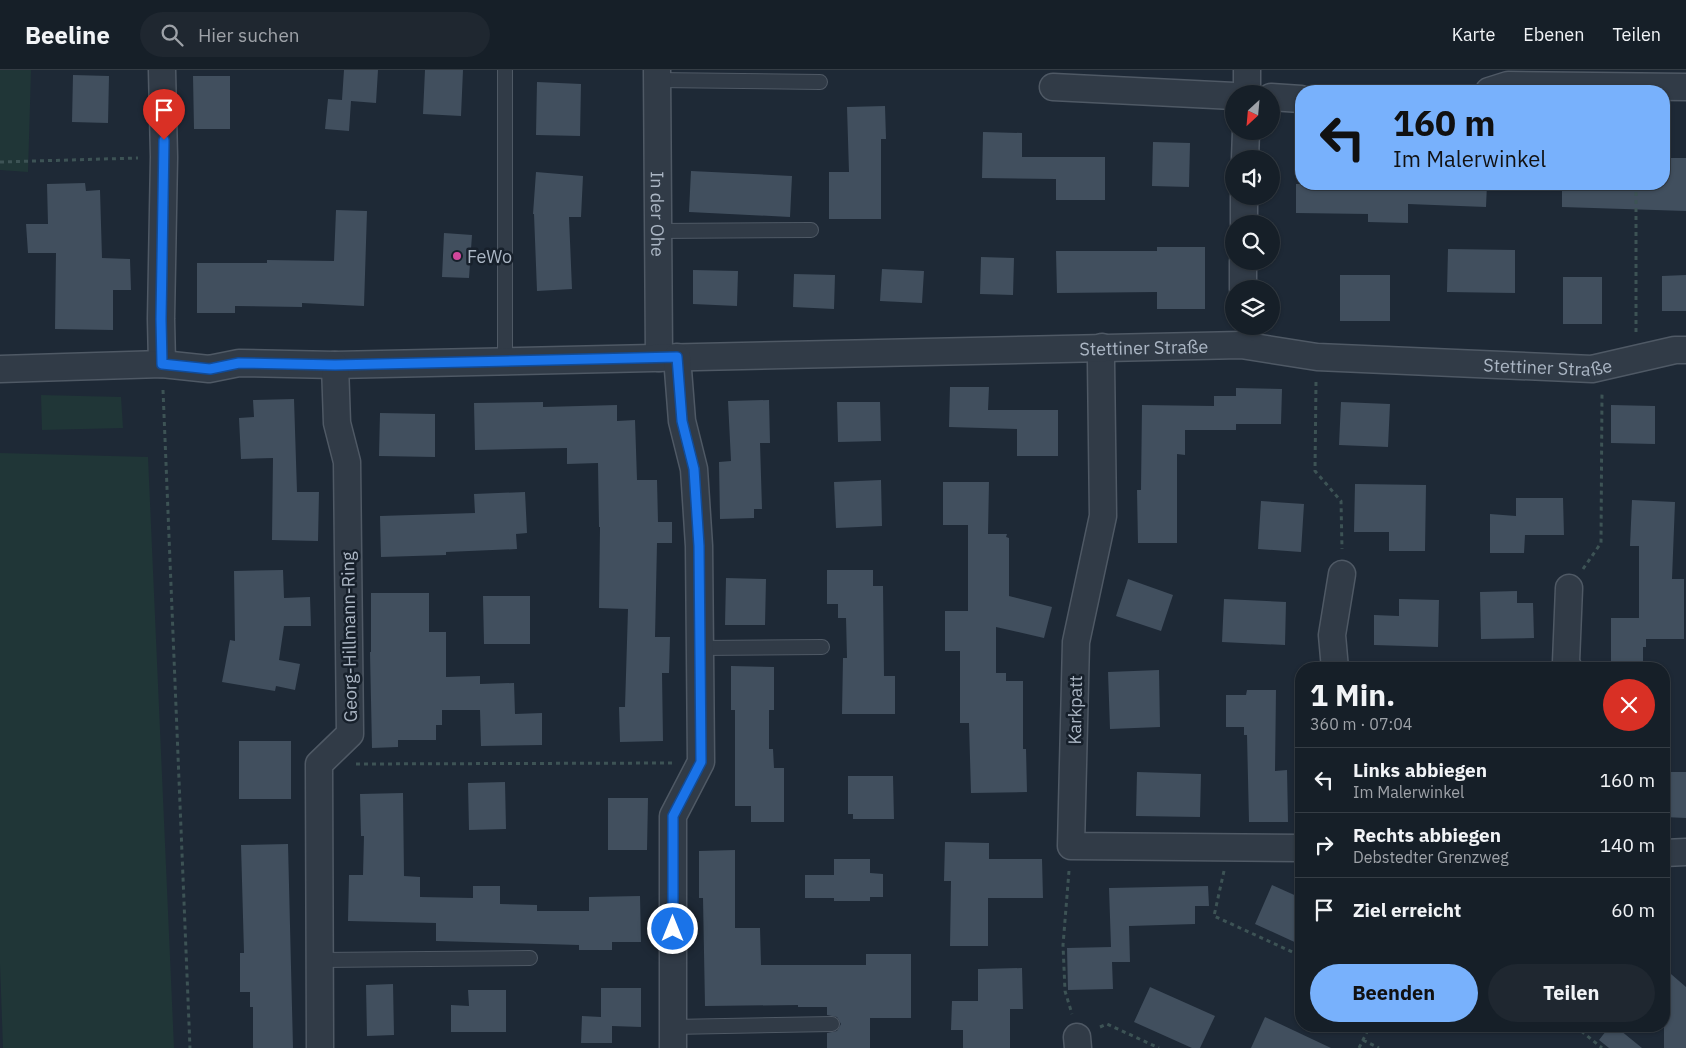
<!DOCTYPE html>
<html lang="de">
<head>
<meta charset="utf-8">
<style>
  :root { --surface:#161f28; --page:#1f2730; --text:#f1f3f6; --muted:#9ea2a8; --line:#353d45; --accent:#78b1fc }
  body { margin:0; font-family:"IBM Plex Sans",sans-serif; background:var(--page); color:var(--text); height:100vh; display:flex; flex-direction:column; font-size:19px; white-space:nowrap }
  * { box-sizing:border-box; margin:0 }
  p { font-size:16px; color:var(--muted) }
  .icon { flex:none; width:28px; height:28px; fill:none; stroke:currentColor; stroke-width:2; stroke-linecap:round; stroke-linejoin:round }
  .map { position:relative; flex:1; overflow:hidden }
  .details { position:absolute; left:1295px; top:592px; width:375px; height:370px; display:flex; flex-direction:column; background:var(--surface); border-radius:20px; box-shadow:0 1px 4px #0004,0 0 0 1px var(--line) }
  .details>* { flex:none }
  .banner { position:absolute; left:1295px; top:15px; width:375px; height:105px; border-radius:20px; box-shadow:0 1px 4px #0004,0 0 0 1px var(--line); background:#78b1fc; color:#111; overflow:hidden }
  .needle { width:32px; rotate:206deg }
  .fabs { position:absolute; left:1225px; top:15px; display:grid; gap:10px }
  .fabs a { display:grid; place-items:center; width:55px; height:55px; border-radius:50%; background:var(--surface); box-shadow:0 1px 4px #0004,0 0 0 1px var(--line); font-size:25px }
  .pin { position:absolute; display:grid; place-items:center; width:42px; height:42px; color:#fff; margin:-51px -21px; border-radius:50% 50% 50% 0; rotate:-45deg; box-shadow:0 0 5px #0007 }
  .pin .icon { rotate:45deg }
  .me { position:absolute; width:55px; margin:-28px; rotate:0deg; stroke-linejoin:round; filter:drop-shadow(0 0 4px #0008) }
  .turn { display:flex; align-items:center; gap:18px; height:105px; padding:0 15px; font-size:22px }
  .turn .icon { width:65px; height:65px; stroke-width:2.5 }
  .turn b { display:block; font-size:35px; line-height:42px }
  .round { display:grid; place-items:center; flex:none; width:52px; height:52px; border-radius:26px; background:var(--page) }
  .summary { display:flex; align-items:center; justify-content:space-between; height:85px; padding:0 15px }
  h1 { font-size:30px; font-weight:700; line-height:38px }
  .button { display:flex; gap:10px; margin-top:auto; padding:10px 15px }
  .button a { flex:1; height:58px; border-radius:30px; background:var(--accent); color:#111; font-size:20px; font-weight:700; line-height:58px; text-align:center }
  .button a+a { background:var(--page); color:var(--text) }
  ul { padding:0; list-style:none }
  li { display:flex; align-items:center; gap:15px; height:65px; padding:0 15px; border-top:1px solid var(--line) }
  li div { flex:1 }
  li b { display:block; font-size:19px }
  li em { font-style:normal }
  header { display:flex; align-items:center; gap:30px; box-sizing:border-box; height:70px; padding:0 25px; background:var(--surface); border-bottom:1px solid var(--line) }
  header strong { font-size:24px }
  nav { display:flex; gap:28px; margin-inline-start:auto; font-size:18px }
  .search { width:350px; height:45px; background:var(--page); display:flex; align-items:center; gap:12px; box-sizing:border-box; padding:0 18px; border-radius:28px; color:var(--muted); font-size:19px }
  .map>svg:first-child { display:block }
  .green { fill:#203637 }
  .building { fill:#414f5e }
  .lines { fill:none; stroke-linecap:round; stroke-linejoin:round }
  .service-casing { stroke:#4f5965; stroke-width:16 }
  .minor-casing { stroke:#4f5965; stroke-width:29 }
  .path { stroke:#3d5355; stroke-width:3; stroke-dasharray:4 4; stroke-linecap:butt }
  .service { stroke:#313b47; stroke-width:14 }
  .minor { stroke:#313b47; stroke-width:26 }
  .route-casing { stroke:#114b97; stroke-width:12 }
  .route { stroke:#1a73e8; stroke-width:9 }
  .hotel-dot { fill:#d1479c; stroke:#17202b; stroke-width:2 }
  .labels { text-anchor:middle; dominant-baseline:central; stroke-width:5; stroke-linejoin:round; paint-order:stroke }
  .street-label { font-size:18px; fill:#abb6c4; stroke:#17202b }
  .poi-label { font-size:18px; fill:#abb6c4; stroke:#17202b; text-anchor:start }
</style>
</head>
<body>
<header>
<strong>Beeline</strong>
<div class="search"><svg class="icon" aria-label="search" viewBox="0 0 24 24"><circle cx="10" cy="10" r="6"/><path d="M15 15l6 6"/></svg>Hier suchen</div>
<nav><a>Karte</a><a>Ebenen</a><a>Teilen</a></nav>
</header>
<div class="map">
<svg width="1686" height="978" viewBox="0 0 1686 978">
  <rect width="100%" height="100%" fill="#1e2936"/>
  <!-- green -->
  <path class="green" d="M0,0H31L28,102L0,100Z
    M41,325L121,327L123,358L42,360Z
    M0,383L148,387L174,978H3L0,894Z"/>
  <!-- building -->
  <path class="building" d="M344,0H378L376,33L351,31L349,61L325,59L328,29L342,30Z
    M425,0H463L461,46L423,44Z
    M73,5L109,6L108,53L72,52Z
    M193,6H230V59H194Z
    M537,12L581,14L580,66L536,65Z
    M885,36L886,69H881V149H829V102H849L847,37Z
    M983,62L1022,63V87H1105V130H1056V109L982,108Z
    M1153,72L1190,73L1189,117L1152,116Z
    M1664,88H1686V141L1562,137V114H1664Z
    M691,101L792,106L790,147L689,142Z
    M536,102L583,106L581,147H569L572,219L537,221L534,144H533Z
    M85,113L86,121L100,120L102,188L130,189L131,220H113V260L55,259L56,183H28L26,154H48L47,114Z
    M1296,114H1487L1486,137L1408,134V153L1368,152V144L1296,143Z
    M336,140L367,141L364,236L302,233V237L235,236V243H197V193H267V190L334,191Z
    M444,163L472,165L469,208L442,207Z
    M1157,177H1205V239H1157V222L1057,223L1056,181H1157Z
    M1448,179L1515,180V223L1447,222Z
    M981,187L1014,188L1013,225L980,224Z
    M882,199L924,201L922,233L880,231Z
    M693,200L738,201L737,236L693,234Z
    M794,204L835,205L834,239L793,237Z
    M1340,205H1390V251H1340Z
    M1686,205V241H1662V206Z
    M1563,207H1602V254H1563Z
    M950,317H989L988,340H1058V386H1017V359L949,357Z
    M1236,318L1282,319L1281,354H1236V360H1185V385L1177,384V473H1138L1137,420H1141L1142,335L1214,336V326H1236Z
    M294,329L297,422H319L318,471L272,470L273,388L241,389L239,348L254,347L253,330Z
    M769,330L770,373H760L762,439H754V448L720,449L719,392L731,391L728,331Z
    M543,332V337L617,335V351L635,350L637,410H657L658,452H672V473H657L655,567H670L669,603H662L663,671L620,672L619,637H625L628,539L599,538L600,457H599L598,393L567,394V378L475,380L474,333Z
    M837,332H880L881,371L838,372Z
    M1341,332L1390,334L1388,377L1339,375Z
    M1611,335L1655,336V374L1611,373Z
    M380,343L435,344V387L379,386Z
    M881,410L882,456L836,458L834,412Z
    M943,412H989L988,464H1007L1006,467L1009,468V526L1052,537L1044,568L996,557V603H1006V611H1023V679H1026L1027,722L971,723L969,653H960V581H945V541H968V455H943Z
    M1355,414L1426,415L1425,481H1389V462H1354Z
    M525,422L527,463L516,464L517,479L446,482V485L381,487L380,446L475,443L474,424Z
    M1516,428H1563L1564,465H1525L1524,483H1490V444L1516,446Z
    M1632,430L1675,432L1672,509H1684V569H1646V577H1643V599H1611V548H1639V476H1630Z
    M1261,431L1304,434L1301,482L1258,479Z
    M283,500L284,528L310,527L311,556H284L279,590L300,594L295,620L276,616L275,621L222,612L230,570L235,571L234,501Z
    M827,500H873V516H883L884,606H895V644H842L843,588H847L846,548H838V534H827Z
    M726,508L766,509L765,555H725Z
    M1128,509L1173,525L1161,561L1116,546Z
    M1517,521V533H1533L1534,568L1481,569L1480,522Z
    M371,523H429V562H446V607L480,606V614L514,613L515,644L542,643V675L481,676L480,640H442V655H436V670H398V677L372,678L370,582H371Z
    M483,526H530V574H484Z
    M1224,529L1286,532L1285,575L1222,572Z
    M1399,529L1439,530L1438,577L1374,575V545L1399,546Z
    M731,596L774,597V640H769V679H773L774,698H784V752H751V736H735V640H731Z
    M1159,600L1160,657L1110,659L1108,602Z
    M1247,620H1276L1275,701L1287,700L1288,752H1249L1247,665H1244V657H1226V625H1246Z
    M239,671H291V729H239Z
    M1137,702L1201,704L1200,747L1136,746Z
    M1664,702H1686V748L1664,747Z
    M848,706H893L894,749H853V744H848Z
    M505,712L506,759L469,760L468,713Z
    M403,723L404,806L420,807V827L473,828V816H500V834L537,835V841H589V827L640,826L641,872H612V880H579V875L436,871V853L348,851L349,805H363L364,766H361L360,724Z
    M608,728H648L647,780H608Z
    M945,772L989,773V789H1042L1043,828H988V876H950L951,811H944Z
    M288,774L293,978H253V937H250V922H240V883H244L241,775Z
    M735,780V858H760L761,895H866V884H911V948H870V978H827V963L837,961L841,954L837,947L827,945V937H798V935L705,936L703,828H699V781Z
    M834,789H870V803L883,804V827H870V831H834V828H805V805H834Z
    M1272,815L1301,828V875L1255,854Z
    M1208,816L1209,836H1195V854L1129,856L1130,892H1112L1113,919L1068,920L1067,878L1111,877L1109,818Z
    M1022,898L1023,939H1010V978H963V960H951L952,931H978V899Z
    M1664,898L1686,917V978H1664Z
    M393,914L394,965L367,966L366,915Z
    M1150,917L1215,946L1200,978H1192L1134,952Z
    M601,918H641V957L612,956V973H581L582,946L601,947Z
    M468,920H506V962H451V935L469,936Z
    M1265,947L1331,978H1251Z
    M1610,956H1615L1642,978H1609L1599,970Z"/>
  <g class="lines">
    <defs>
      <path id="service" d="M657,10L820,12
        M658,161L811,160
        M505,291V0
        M700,578L822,577
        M320,890L530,888
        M672,957L832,954"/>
      <g id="minor">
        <path id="s1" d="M657,0L659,288"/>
        <path d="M1053,17L1234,26"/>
        <path d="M1489,21L1508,15L1686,17"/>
        <path d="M1247,24V0"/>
        <path d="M1271,27L1301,29"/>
        <path d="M1245,89L1246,61"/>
        <path d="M1244,154V126"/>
        <path d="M1243,219V191"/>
        <path d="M1102,277L1101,292L1103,446L1076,572L1071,776L1301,778"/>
        <path d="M162,294L161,249L164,87L162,0"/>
        <path id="s2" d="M0,299L162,294L209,299L239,293L335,295L1241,275L1317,287L1592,299L1675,280H1686"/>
        <path d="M1335,599L1332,565L1342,504"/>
        <path d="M1569,599L1566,592L1569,518"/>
        <path d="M1664,783L1686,782"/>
        <path d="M1077,967L1078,978"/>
        <path d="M320,978L319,694L350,664L347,392L337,353L335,295"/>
        <path d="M673,978V746L701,692L699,476L694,399L682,351L677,287"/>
      </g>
    </defs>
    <!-- service casing -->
    <use href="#service" class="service-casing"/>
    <!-- minor casing -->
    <use href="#minor" class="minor-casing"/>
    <!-- path -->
    <path class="path" d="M0,92L138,88
      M1636,114V263
      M1316,312L1315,401L1341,431L1342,479
      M163,320L190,978
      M1583,499L1601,473L1602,323
      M356,694L673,693
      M1069,801L1063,875L1065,921L1072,944
      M1224,801L1214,846L1301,886
      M1575,956L1602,978
      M1100,957L1107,954L1159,978
      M1363,970L1379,978
      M1359,978L1370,956"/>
    <!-- service -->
    <use href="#service" class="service"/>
    <!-- minor -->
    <use href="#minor" class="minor"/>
  </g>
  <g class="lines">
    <defs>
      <path id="route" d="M164,70L161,249L162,294L210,299L239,293L335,295L677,287L682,351L694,399L699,476L701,692L673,746V859"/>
    </defs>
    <!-- route casing -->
    <use href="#route" class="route-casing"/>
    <!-- route -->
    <use href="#route" class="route"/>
  </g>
  <!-- markers -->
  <circle class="hotel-dot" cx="457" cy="186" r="5"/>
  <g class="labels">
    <!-- street labels -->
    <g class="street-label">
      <text stroke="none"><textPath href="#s1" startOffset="144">In der Ohe</textPath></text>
      <text stroke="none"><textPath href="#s2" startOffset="1145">Stettiner Straße</textPath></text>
      <text stroke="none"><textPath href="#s2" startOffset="1550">Stettiner Straße</textPath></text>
      <text transform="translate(349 567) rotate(-91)">Georg-Hillmann-Ring</text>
      <text transform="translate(1075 640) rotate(-89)">Karkpatt</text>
    </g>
    <!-- poi labels -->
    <g class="poi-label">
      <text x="467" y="186">FeWo</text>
    </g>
  </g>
</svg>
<div class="fabs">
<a><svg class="needle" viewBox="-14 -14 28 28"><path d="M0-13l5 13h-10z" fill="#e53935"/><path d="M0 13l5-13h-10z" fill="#9ea2a8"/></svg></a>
<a><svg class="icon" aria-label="sound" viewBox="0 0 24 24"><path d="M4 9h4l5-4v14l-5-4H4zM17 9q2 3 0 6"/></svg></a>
<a><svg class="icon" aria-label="search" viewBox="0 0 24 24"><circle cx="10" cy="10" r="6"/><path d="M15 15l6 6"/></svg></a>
<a><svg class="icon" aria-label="layers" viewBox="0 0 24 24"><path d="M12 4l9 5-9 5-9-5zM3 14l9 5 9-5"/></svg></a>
</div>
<div class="pin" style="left:164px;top:70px;background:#d93025"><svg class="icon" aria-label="arrive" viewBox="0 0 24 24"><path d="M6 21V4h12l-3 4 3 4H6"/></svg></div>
<svg class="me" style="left:673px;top:859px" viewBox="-20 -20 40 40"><circle r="17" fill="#1a73e8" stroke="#fff" stroke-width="3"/><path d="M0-11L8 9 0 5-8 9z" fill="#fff"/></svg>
<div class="banner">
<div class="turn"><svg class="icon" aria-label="left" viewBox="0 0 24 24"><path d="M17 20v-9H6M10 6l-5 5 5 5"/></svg><div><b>160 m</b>Im Malerwinkel</div></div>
</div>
<section class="details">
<div class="summary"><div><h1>1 Min.</h1><p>360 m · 07:04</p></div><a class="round" style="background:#d93025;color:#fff"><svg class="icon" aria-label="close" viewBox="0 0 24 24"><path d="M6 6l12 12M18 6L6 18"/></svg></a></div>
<ul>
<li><svg class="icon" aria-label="left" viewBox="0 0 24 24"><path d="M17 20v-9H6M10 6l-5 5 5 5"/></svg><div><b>Links abbiegen</b><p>Im Malerwinkel</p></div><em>160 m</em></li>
<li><svg class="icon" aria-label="right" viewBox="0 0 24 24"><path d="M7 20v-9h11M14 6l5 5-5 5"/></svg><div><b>Rechts abbiegen</b><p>Debstedter Grenzweg</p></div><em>140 m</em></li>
<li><svg class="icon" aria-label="arrive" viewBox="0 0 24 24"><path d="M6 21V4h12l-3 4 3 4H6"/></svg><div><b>Ziel erreicht</b></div><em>60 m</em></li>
</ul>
<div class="button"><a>Beenden</a><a>Teilen</a></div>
</section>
</div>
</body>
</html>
